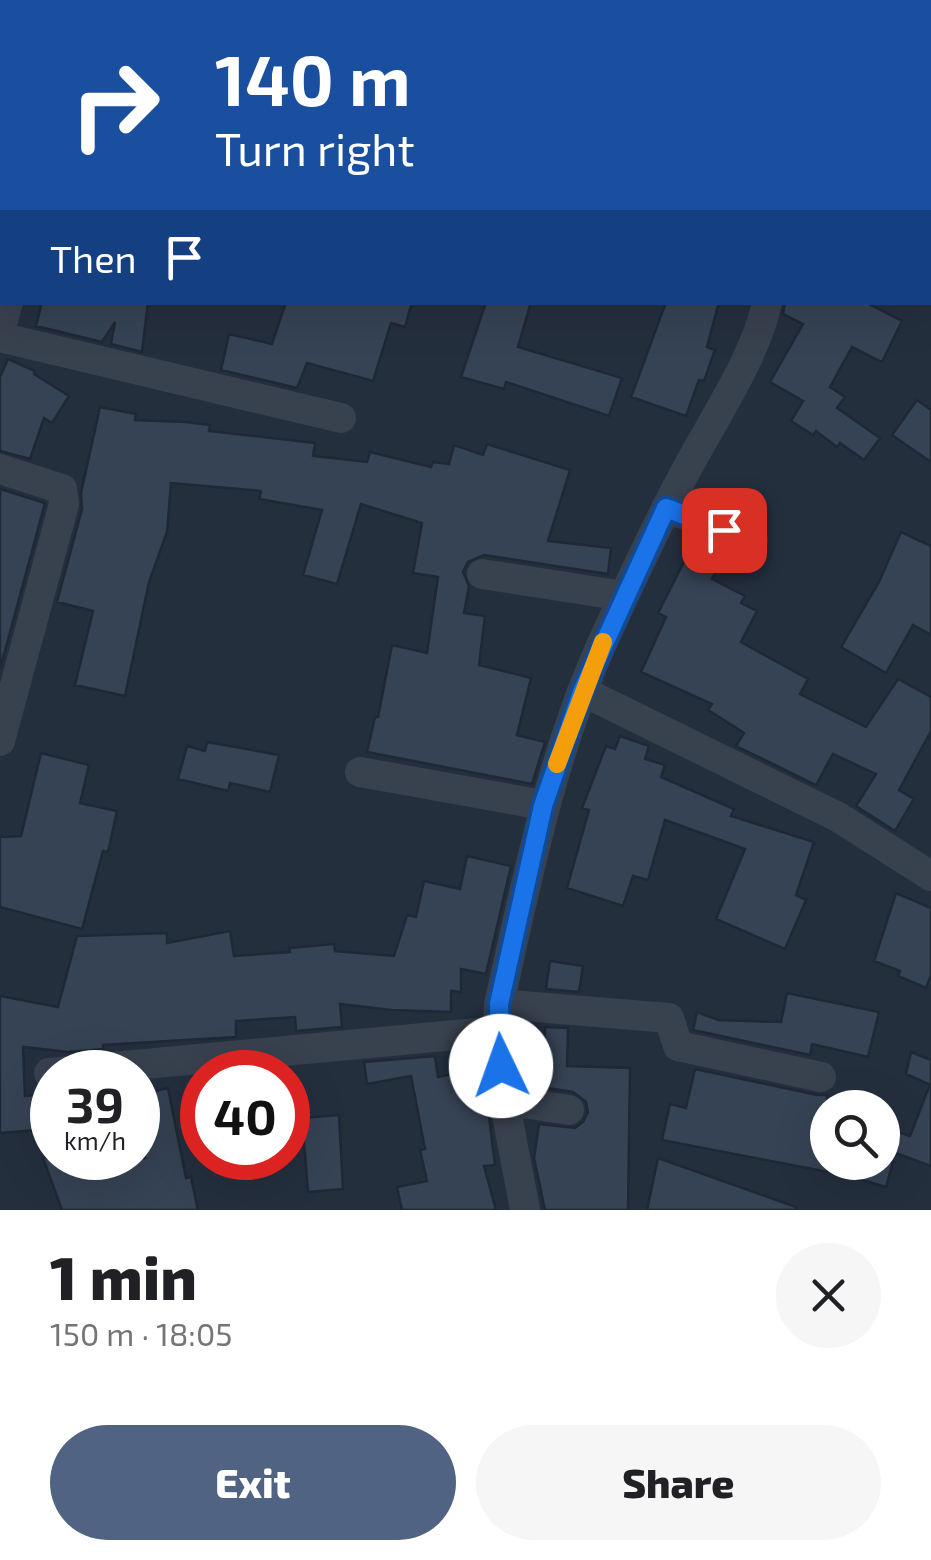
<!DOCTYPE html>
<html lang="en">
<head>
<meta charset="utf-8">
<style>
  :root { --surface:#fff; --page:#f6f6f6; --text:#202124; --muted:#757577; --accent:#506383 }
  body { margin:0; font-family:"Exo 2",sans-serif; background:var(--page); color:var(--text); height:100vh; display:flex; flex-direction:column; font-size:38px; white-space:nowrap }
  * { box-sizing:border-box; margin:0 }
  p { font-size:32px; color:var(--muted) }
  .icon { flex:none; width:55px; height:55px; fill:none; stroke:currentColor; stroke-width:2; stroke-linecap:round; stroke-linejoin:round }
  .map { position:relative; height:1210px; overflow:hidden }
  .sheet { display:flex; flex-direction:column; background:var(--surface); flex:1 }
  .sheet>* { flex:none }
  .guide { position:absolute; left:0px; top:0px; width:932px; height:305px; box-shadow:0 10px 40px #0002; background:#1a4fa0; color:#fff; overflow:hidden }
  .fabs { position:absolute; left:810px; top:1090px; display:grid; gap:20px }
  .fabs a { display:grid; place-items:center; width:90px; height:90px; border-radius:50%; background:var(--surface); box-shadow:0 10px 40px #0002; font-size:50px }
  .speed { position:absolute; left:30px; top:1050px; display:flex; gap:20px; font-size:50px; font-weight:700; text-align:center }
  .speed>* { display:grid; place-content:center; width:130px; height:130px; border-radius:50%; background:var(--surface); box-shadow:0 10px 40px #0002; line-height:1 }
  .speed small { font-size:25px; font-weight:400 }
  .speed .limit { border:15px solid #d22; background:#fff; color:#111 }
  .pin { position:absolute; display:grid; place-items:center; width:85px; height:85px; color:#fff; margin:-42px; border-radius:20px; box-shadow:0 5px 15px #0006 }
  .me { position:absolute; width:110px; margin:-55px; rotate:357deg; stroke-linejoin:round; filter:drop-shadow(0 0 8px #0008) }
  .turn { display:flex; align-items:center; gap:35px; height:210px; padding:0 50px; font-size:45px }
  .turn .icon { width:130px; height:130px; stroke-width:2.5 }
  .turn b { display:block; font-size:70px; line-height:85px }
  .then { display:flex; align-items:center; height:95px; padding:0 50px; background:#0003; gap:20px; font-size:38px }
  .round { display:grid; place-items:center; flex:none; width:105px; height:105px; border-radius:52px; background:var(--page) }
  .overview { display:flex; align-items:center; justify-content:space-between; height:170px; padding:0 50px }
  h1 { font-size:60px; font-weight:800; line-height:75px }
  .cta { display:flex; gap:20px; margin-top:auto; padding:20px 50px }
  .cta a { flex:1; height:115px; border-radius:60px; background:var(--accent); color:#fff; font-size:40px; font-weight:800; line-height:115px; text-align:center }
  .cta a+a { background:var(--page); color:var(--text) }
  .map>svg:first-child { display:block }
  .building { fill:#364354; stroke:#1f2835; stroke-width:2.5 }
  .lines { fill:none; stroke-linecap:round; stroke-linejoin:round }
  .minor { stroke:#38414e; stroke-width:30 }
  .route-casing { stroke:#114b97; stroke-width:25 }
  .route { stroke:#1a73e8; stroke-width:18 }
  .slow { stroke:#f59e0b; stroke-width:18 }
</style>
</head>
<body>
<div class="map">
<svg width="931" height="1210" viewBox="0 0 931 1210">
  <rect width="100%" height="100%" fill="#242f3e"/>
  <!-- building -->
  <path class="building" d="M42,302H148L142,352L111,344L115,322L102,342L36,326Z
    M286,302H412L405,327L391,323L373,381L307,363L297,388L221,370L229,334L272,344Z
    M486,302H531L518,347L622,378L609,416L506,382L504,389L461,377Z
    M666,302H719L707,347L715,350L704,381L699,380L686,416L631,397Z
    M785,302H865L902,321L882,362L852,347L830,387L845,397L837,408L880,438L864,460L840,443L837,447L816,431L813,435L791,421L803,401L770,382L803,324L783,314Z
    M8,359L35,371L34,374L69,396L52,423L44,418L30,459L0,451V377Z
    M917,400L931,410V462L892,435Z
    M100,407L136,414L135,420L186,422L210,425L209,431L315,443L313,456L367,462L370,452L431,467L433,462L449,464L454,445L483,455L487,444L570,470L548,541L611,548L608,574L484,555L468,562L463,572L469,586L464,613L485,616L479,665L531,678L517,735L545,742L532,784L367,752L375,717H378L392,645L427,653L438,577L413,573L422,523L361,504L337,584L303,575L322,510L259,499L261,491L171,483L167,532L149,582L125,696L75,685L93,611L57,602L82,509L81,493Z
    M0,489L45,503L0,669Z
    M901,532L931,546V635L913,625L886,673L841,647L879,582Z
    M690,550L719,565L712,579L745,596L741,603L757,611L741,642L808,679L800,694L866,727L898,679L931,697V731L899,790L914,799L895,831L856,806L876,774L833,754L816,785L736,746L744,733L708,710L712,704L641,672L666,617L658,613Z
    M620,736L649,746L645,759L665,765L661,777L734,809L731,816L814,842L796,895L806,900L785,949L716,919L745,849L665,820L648,880L633,876L623,906L567,888L589,810L582,808L606,746L615,749Z
    M207,742L279,755L270,792L230,783L228,791L178,779L187,746L205,751Z
    M41,753L89,765L80,803L117,811L108,852L103,851L82,929L0,907V837L21,836Z
    M467,856L511,866L486,974L461,969V992L451,991V1012L391,1010L340,1004L342,1027L296,1031L295,1017L236,1021V1037L103,1045V1049L68,1052L23,1047L25,1096L35,1095L37,1130L0,1133V996L58,1007L77,936L167,933V943L230,931L234,956L290,952L289,948L334,944L335,951L394,956L407,915L416,917L424,881L460,889Z
    M896,893L931,908V975L926,988L898,976L900,971L874,961Z
    M550,961L583,966L579,992L546,989Z
    M787,993L879,1012L868,1057L812,1044L810,1055L693,1030L697,1012L718,1020L781,1022Z
    M545,1027L568,1028L567,1066L630,1068L628,1210H545L534,1158L539,1124L575,1128L583,1122L588,1112L586,1102L573,1092L522,1084L523,1068H544Z
    M911,1052L931,1060V1085L906,1074Z
    M435,1056L438,1077L475,1069L481,1100L486,1099L490,1124L495,1165L484,1166L496,1210H402L397,1187L427,1181L420,1150L425,1149L411,1076L367,1084L364,1062Z
    M695,1069L817,1095H827L828,1162H893L886,1187L828,1170V1172L662,1140L670,1104L686,1108Z
    M929,1087H931V1166L882,1148V1127L910,1136Z
    M168,1088L186,1178L191,1177L198,1210H62L43,1158H145L138,1118V1095Z
    M339,1115L343,1189L308,1192L302,1118Z
    M658,1158L796,1207V1210H647Z"/>
  <g class="lines">
    <!-- minor -->
    <path class="minor" d="M343,0L353,2
      M607,2V0
      M0,332L8,302
      M0,337L341,418
      M0,469L62,489L64,504L0,741
      M666,508L753,540
      M482,574L624,596
      M582,691L838,817L931,876
      M360,772L543,805
      M499,1004L669,1018L678,1046L821,1077
      M49,1073L498,1031
      M505,1100L569,1110
      M525,1210C513,1142 495,1074 499,1004C527,880 551,755 604,639C631,581 657,523 688,467C713,420 757,354 767,302"/>
  </g>
  <g class="lines">
    <defs>
      <path id="route" d="M501,1066L499,1004L543,806L582,692L666,508L724,530"/>
    </defs>
    <!-- route casing -->
    <use href="#route" class="route-casing"/>
    <!-- route -->
    <use href="#route" class="route"/>
    <!-- slow -->
    <path class="slow" d="M557,764L603,642"/>
  </g>
</svg>
<div class="fabs">
<a><svg class="icon" aria-label="search" viewBox="0 0 24 24"><circle cx="10" cy="10" r="6"/><path d="M15 15l6 6"/></svg></a>
</div>
<div class="speed"><div>39<small>km/h</small></div><div class="limit">40</div></div>
<div class="pin" style="left:724px;top:530px;background:#d93025"><svg class="icon" aria-label="arrive" viewBox="0 0 24 24"><path d="M6 21V4h12l-3 4 3 4H6"/></svg></div>
<svg class="me" style="left:501px;top:1066px" viewBox="-20 -20 40 40"><circle r="19" fill="#fff"/><path d="M0-13L10 11 0 6-10 11z" fill="#1a73e8"/></svg>
<div class="guide">
<div class="turn"><svg class="icon" aria-label="right" viewBox="0 0 24 24"><path d="M7 20v-9h11M14 6l5 5-5 5"/></svg><div><b>140 m</b>Turn right</div></div>
<div class="then">Then<svg class="icon" aria-label="arrive" viewBox="0 0 24 24"><path d="M6 21V4h12l-3 4 3 4H6"/></svg></div>
</div>
</div>
<section class="sheet">
<div class="overview"><div><h1>1 min</h1><p>150 m · 18:05</p></div><a class="round"><svg class="icon" aria-label="close" viewBox="0 0 24 24"><path d="M6 6l12 12M18 6L6 18"/></svg></a></div>
<div class="cta"><a>Exit</a><a>Share</a></div>
</section>
</body>
</html>
